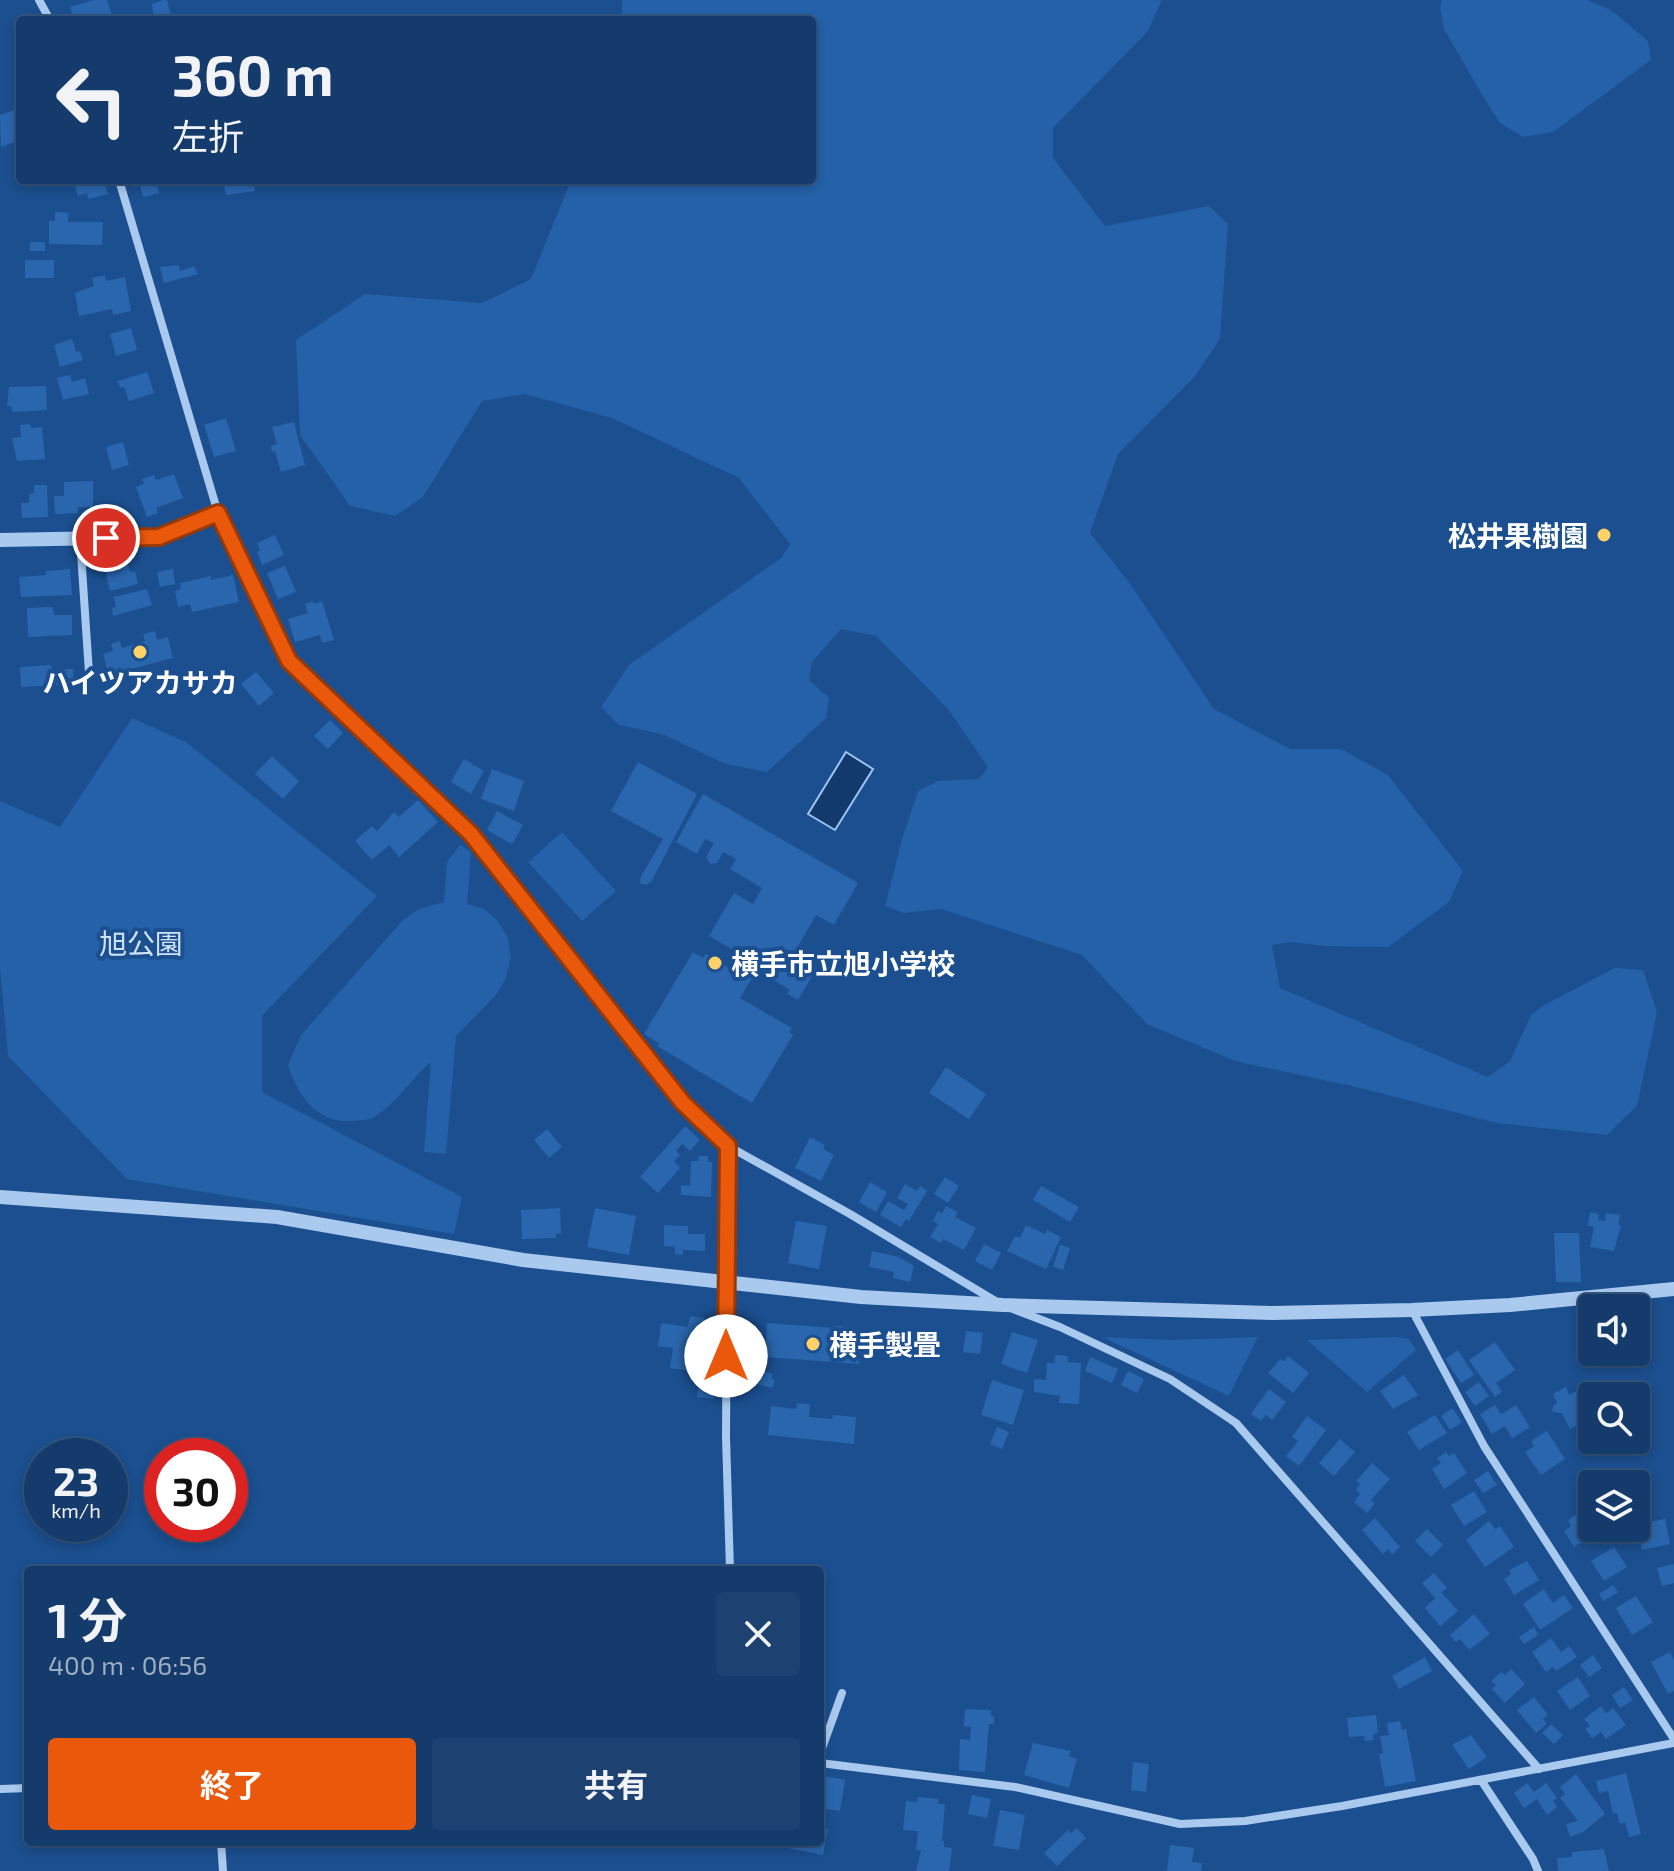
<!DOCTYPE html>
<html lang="ja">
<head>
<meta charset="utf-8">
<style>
  :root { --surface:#143b6b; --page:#1d4271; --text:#f1f3f6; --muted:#9dadc1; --line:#33557e; --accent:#ea580c }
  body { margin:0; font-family:"Exo 2","Noto Sans JP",sans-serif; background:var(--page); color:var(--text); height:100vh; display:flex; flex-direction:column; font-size:30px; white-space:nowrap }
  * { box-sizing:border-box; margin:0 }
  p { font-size:26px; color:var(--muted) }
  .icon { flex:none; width:44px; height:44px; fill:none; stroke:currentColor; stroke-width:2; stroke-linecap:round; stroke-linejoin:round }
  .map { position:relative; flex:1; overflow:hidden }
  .sheet { position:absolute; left:24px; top:1566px; width:800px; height:280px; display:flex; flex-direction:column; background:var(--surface); border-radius:8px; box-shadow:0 4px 12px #0003,0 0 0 2px var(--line) }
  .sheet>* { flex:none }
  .guide { position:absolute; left:16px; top:16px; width:800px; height:168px; border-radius:8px; box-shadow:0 4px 12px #0003,0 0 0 2px var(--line); background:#143b6b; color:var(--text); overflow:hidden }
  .fabs { position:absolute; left:1578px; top:1294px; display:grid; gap:16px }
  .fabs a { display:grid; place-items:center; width:72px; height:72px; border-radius:8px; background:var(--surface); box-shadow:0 4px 12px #0003,0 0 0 2px var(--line); font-size:40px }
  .speed { position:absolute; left:24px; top:1438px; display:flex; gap:16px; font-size:40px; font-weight:700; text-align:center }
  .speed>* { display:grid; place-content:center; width:104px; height:104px; border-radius:50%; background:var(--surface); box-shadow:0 4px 12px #0003,0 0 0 2px var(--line); line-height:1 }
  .speed small { font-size:20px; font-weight:400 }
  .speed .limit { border:12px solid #d22; background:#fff; color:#111 }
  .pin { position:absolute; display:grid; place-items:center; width:68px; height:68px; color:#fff; margin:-34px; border:4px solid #fff; border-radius:50%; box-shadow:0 2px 8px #0007 }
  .me { position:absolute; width:88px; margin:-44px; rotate:0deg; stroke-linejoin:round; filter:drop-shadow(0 0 6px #0008) }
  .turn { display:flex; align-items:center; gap:28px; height:168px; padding:0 24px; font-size:36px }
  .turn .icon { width:104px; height:104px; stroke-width:2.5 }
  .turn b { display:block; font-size:56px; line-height:68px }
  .round { display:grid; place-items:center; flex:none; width:84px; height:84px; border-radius:8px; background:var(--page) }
  .summary { display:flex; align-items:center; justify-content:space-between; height:136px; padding:0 24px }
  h1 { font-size:48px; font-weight:700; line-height:60px }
  .primary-button { display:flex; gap:16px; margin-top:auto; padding:16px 24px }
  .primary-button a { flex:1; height:92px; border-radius:8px; background:var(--accent); color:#fff; font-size:32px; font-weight:700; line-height:92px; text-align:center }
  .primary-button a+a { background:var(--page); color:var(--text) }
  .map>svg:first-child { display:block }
  .green { fill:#2461a8 }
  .water { fill:#123a6d; stroke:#9cc4f0; stroke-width:2 }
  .building { fill:#2a66ad }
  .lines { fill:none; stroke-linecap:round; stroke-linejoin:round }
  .minor { stroke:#a9c9ee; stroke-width:8 }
  .tertiary { stroke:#a9c9ee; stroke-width:14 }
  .route-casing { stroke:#983908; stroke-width:20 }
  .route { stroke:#ea580c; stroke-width:14 }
  .poi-dot { fill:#ffd166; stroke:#1b4f8f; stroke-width:3 }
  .labels { text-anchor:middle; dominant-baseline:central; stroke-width:8; stroke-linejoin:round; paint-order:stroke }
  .poi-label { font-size:28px; font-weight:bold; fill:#fff; stroke:#1b4f8f; text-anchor:start }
  .park-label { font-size:28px; fill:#cfe3fa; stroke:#1b4f8f }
</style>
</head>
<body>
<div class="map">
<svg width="1674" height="1871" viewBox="0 0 1674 1871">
  <rect width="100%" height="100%" fill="#1b4f8f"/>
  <!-- green -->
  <path class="green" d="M622,0H1162L1148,31L1053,128V158L1105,226L1209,206L1228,224L1220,339L1195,376L1118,454L1090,533L1129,582L1214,709L1290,749H1341L1388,775L1463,871L1449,902L1388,947L1325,946L1291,942L1272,945L1280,988L1488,1077L1510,1061L1531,1015L1544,1005L1615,968L1643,970L1657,1012L1637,1106L1607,1135L1497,1123L1352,1086L1235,1061L1147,1024L1082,955L941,909L904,913L885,906L902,839L918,791L938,781L979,779L988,767L948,709L876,636L841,629L812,662L809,680L829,698L826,718L767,772L726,764L662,734L619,725L601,707L629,665L781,558L790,544L739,478L612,418L525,394L482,401L423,497L395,516L350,506L300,435L296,340L365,294L482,303L531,279L571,180H812V20H622Z
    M1442,0H1587L1611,10L1648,41L1651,60L1553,132L1523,137L1500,123L1482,95L1444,29L1440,8Z
    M132,718L186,742L377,896L262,1016V1092L462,1197L454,1234L127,1179L8,1056L0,967V801L60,827Z
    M562,832L616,891L582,921L528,862Z
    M460,845L471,852L467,904L484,909L497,920L508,938L511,958L505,980L495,996L456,1036L446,1154L424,1152L431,1062C412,1078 395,1106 372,1118C367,1120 359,1120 353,1121C317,1124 298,1096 288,1065L301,1035L403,920L419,909L444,902L447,862Z
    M1102,1337L1171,1340L1258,1337L1229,1396Z
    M1396,1337L1409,1339L1416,1350L1367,1392L1307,1340Z"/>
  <!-- water -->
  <path class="water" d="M846,752L873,769L835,830L808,814Z"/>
  <!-- building -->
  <path class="building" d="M94,0H107L113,18L74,20L70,7Z
    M163,0H167L171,16L159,19L158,15L154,16L152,4Z
    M15,110L17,114L20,113V140L1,147L0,115Z
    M79,180H104L108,194L88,199L87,193L78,196L74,183Z
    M132,180H156L159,193L143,197L140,185L134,187Z
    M223,180H253L255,191L226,195Z
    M55,212L68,213V222H103L102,245L49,244V221H55Z
    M30,242H45V251H30Z
    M25,260H54V278H25Z
    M179,265L180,271L194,266L198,274L164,283L160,267Z
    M105,275L106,281L125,277L131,311L113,315L112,309L79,316L75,293L94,286L92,278Z
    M131,328L137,350L116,356L110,334Z
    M72,339L76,352L80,351L83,360L60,367L54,345Z
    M147,372L154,393L129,401L124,387L120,388L118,381Z
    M70,375L72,382L85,378L89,394L63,400L57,378Z
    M46,386L47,410L12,412L11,406H7L9,387Z
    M226,418L236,451L214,457L204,425Z
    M294,422L305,465L281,472L275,451L272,452L271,446L277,444L272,427Z
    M30,424L31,428L42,427L45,459L17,461L12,438L21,437L20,425Z
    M123,442L129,465L112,470L106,447Z
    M174,474L183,498L156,508L158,513L147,517L136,487L144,484L142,479L154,475L156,480Z
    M93,481V507H78V513L55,514L54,496H64V482Z
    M34,485H47L48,517L22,518L21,503H29V494L34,493Z
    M275,535L284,555L262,565L257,552L260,550L257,543Z
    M127,559L130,572L135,571L138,584L110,591L104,565Z
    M285,566L296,592L278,599L267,573Z
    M70,569L72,595L21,597L19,577L46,575V571Z
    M173,569L175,584L160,587L157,572Z
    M233,575L239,602L192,612L190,604L178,607L175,591L181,589L180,583L211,576V580Z
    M147,589L152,605L113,616L112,608L116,607L114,597Z
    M313,601L314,604L322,601L334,640L322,643L320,635L295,642L288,619L308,613L305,604Z
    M53,607L54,615H72V635L28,637L27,608Z
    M155,631L157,640L168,637L173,658L109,675L103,654L113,651L111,644L120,641L122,648L145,641L143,634Z
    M51,665L52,670L73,669L74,684L21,687L20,667Z
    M256,672L274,693L259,706L241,684Z
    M330,720L343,733L328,749L314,736Z
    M272,756L299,781L283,799L255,774Z
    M464,759L484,771L471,794L451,782Z
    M638,762L697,794L651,882L646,885L640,883L641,876L663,839L611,811Z
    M492,769L524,781L514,811L481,799Z
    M703,794L858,883L834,925L816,915L793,955L817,968L798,1000L787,994L790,990L757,970L740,998L792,1028L789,1032L793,1035L752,1103L657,1046L659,1043L644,1034L693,952L703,958L706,954L742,976L745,971L729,962L735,951L709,936L734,893L753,904L762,888L730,869L736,859L723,852L717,863L710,864L706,857L714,843L705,839L697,854L676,842Z
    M418,800L438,822L399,857L389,845L372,860L355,841L372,826L377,831L394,812L399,817Z
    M497,811L523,825L512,844L487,830Z
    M946,1067L986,1094L969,1119L929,1093Z
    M685,1126L700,1140L690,1151L682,1144L676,1151L680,1155L674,1161L680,1168L658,1193L640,1177Z
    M547,1129L562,1147L549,1158L534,1140Z
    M810,1137L825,1145L823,1149L834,1155L821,1181L795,1168Z
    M699,1156H708V1162H712L711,1197L681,1195V1185L690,1186L691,1161H698Z
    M945,1177L959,1186L948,1203L934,1194Z
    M870,1182L887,1192L876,1212L859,1202Z
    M905,1184L917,1191L920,1186L927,1191L909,1221L906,1219L901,1227L880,1215L888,1201L904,1210L908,1204L897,1198Z
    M1041,1186L1079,1207L1070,1222L1033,1200Z
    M946,1206L958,1212L955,1217L976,1228L964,1250L943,1239L941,1243L930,1237L938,1224L933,1221L938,1211L942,1213Z
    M560,1208L561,1233L556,1234V1238L522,1239L521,1210Z
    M595,1208L636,1216L629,1255L587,1247Z
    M1590,1212L1599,1214L1598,1220L1605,1221L1606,1213L1620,1215L1618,1225H1621L1614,1251L1590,1247L1594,1227L1588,1226Z
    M796,1221L827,1226L819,1269L788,1263Z
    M664,1225L688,1226V1234H705V1251L683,1250V1255L675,1254V1247L664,1246Z
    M1026,1225L1045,1234L1047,1230L1061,1237L1046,1269L1007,1251L1015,1236L1020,1238Z
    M1554,1233H1579L1581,1282H1556Z
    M984,1244L1001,1253L992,1270L975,1261Z
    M1060,1245L1070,1248L1063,1270L1053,1267Z
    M872,1251L899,1257L914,1266L910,1282L893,1278L894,1272L869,1267Z
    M690,1316L705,1318L703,1328L716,1330L712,1362L702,1360L701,1365L717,1367L713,1399L697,1397L700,1372L670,1368L673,1348L658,1346L661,1323L688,1327Z
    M767,1323L835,1328V1326L849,1327V1330L862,1331L859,1364L765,1357Z
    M966,1331L983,1333L980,1354L963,1352Z
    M1012,1332L1038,1340L1027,1373L1001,1364Z
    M1495,1342L1515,1370L1496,1383L1502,1392L1495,1397L1469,1360Z
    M1458,1350L1474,1375L1461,1383L1445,1359Z
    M1055,1355L1068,1356L1067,1362L1081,1363L1079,1404L1059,1403L1060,1396L1034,1392V1379L1046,1380L1047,1363H1055Z
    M1288,1356L1309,1373L1293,1393L1268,1373L1280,1359L1284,1361Z
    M1090,1357L1118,1369L1112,1383L1085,1371Z
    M741,1364L773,1374L771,1378L775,1380L772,1388L751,1382L750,1385L735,1379Z
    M1128,1371L1144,1379L1137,1393L1121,1385Z
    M1404,1375L1418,1395L1393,1409L1380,1391Z
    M992,1380L1024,1390L1013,1425L981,1415Z
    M1479,1382L1489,1396L1475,1406L1465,1392Z
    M1587,1386L1592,1402L1583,1406L1590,1419L1570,1429L1562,1413L1552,1412L1553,1406L1557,1403L1553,1394L1566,1387L1569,1395Z
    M1269,1389L1286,1402L1272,1420L1266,1415L1261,1421L1251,1414Z
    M797,1403L810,1404L809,1417L832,1419L833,1415L856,1417L854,1444L768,1435L771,1406L796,1409Z
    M1495,1405L1501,1414L1516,1405L1530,1427L1512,1438L1505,1426L1492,1434L1480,1414Z
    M1452,1408L1462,1422L1450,1430L1441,1416Z
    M1435,1415L1447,1433L1419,1450L1407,1432Z
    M1307,1416L1326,1430L1299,1466L1286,1456L1298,1441L1292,1437Z
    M997,1427L1009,1432L1002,1449L990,1444Z
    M1547,1431L1565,1459L1541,1475L1525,1452L1534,1446L1531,1441Z
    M1340,1439L1355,1452L1334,1476L1319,1463Z
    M1446,1452L1449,1456L1454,1453L1467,1473L1444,1489L1432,1469L1441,1463L1437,1458Z
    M1372,1463L1390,1479L1371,1500L1375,1503L1367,1513L1354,1502L1360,1494L1356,1490L1360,1484L1356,1481Z
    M1488,1471L1497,1485L1483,1493L1474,1480Z
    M1474,1491L1487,1512L1464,1526L1451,1505Z
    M1592,1504V1528H1603L1574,1547L1564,1531L1571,1526L1568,1520Z
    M1375,1518L1400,1547L1392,1554L1388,1549L1383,1554L1362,1530Z
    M1665,1519L1670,1544L1642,1550L1638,1524Z
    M1489,1521L1495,1529L1500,1526L1514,1547L1485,1567L1466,1540Z
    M1427,1529L1443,1545L1431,1557L1415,1541Z
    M1614,1547L1627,1567L1604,1581L1591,1561Z
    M1527,1561L1539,1580L1514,1595L1504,1579L1511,1574L1509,1570Z
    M1674,1564V1583L1662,1586L1657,1568Z
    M1434,1573L1447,1588L1441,1592L1458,1611L1440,1626L1425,1608L1435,1598L1422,1583Z
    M1613,1585L1618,1592L1603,1601L1599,1594Z
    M1544,1589L1553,1603L1564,1595L1573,1608L1540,1630L1523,1604Z
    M1636,1596L1653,1622L1632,1635L1616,1608Z
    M1474,1614L1490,1634L1469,1650L1460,1639L1456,1642L1450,1635Z
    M1534,1627L1538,1635L1524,1644L1519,1637Z
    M1551,1638L1561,1652L1569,1646L1577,1657L1556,1671L1553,1667L1546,1672L1532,1652Z
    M1670,1652L1674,1660V1691L1668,1694L1651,1662Z
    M1593,1655L1602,1668L1589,1677L1580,1665Z
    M1425,1657L1432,1671L1399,1689L1392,1676Z
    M1511,1669L1525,1684L1505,1703L1492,1689L1496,1685L1491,1681L1501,1672L1505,1675Z
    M1578,1677L1590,1696L1570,1710L1557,1691Z
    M1624,1687L1633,1700L1620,1708L1612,1695Z
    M1534,1697L1548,1715L1543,1719L1547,1724L1536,1733L1517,1710Z
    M1601,1706L1606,1713L1613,1708L1626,1725L1606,1739L1601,1732L1592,1738L1585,1729L1590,1726L1584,1719Z
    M965,1709L991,1710V1716L994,1717V1724H989L985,1772L959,1770L960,1739L970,1740L971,1727L964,1726Z
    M1376,1715L1378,1733L1373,1734V1740L1365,1741L1364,1736L1349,1737L1347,1718Z
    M1400,1721L1402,1730L1406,1729L1416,1781L1385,1787L1379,1754L1383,1753L1380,1736L1389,1735L1387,1723Z
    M1551,1724L1563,1735L1554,1744L1542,1733Z
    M1471,1735L1487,1757L1469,1769L1452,1745Z
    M1033,1743L1071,1751L1069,1756L1077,1759L1069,1788L1024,1775Z
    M1133,1762L1149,1764L1146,1792L1131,1790Z
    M1626,1773L1641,1834L1629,1837L1625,1822L1620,1824L1617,1813L1613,1814L1608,1791L1599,1793L1596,1781Z
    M1576,1774L1605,1814L1583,1832L1570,1837L1566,1824L1578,1821L1560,1798L1565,1794L1560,1787Z
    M820,1775L845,1780L840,1811L820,1808Z
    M1527,1783L1534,1792L1546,1783L1557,1798L1553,1801L1557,1807L1547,1815L1537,1799L1524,1808L1514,1793Z
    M972,1795L991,1799L987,1818L968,1814Z
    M918,1797L939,1799L938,1804H945L942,1841H944V1847L952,1848L949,1871H916L921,1850H916L918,1831L903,1830L906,1801L917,1802Z
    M1000,1810L1025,1815L1019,1850L993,1846Z
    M820,1827L828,1829L823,1855L779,1846L780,1842H820Z
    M1077,1828L1086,1838L1057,1866L1044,1853L1068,1830L1071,1833Z
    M1170,1845L1194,1848L1192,1862L1202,1863L1201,1871H1167Z
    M1604,1849L1609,1871H1558L1557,1858L1572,1857V1852Z"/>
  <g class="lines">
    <!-- minor -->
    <path class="minor" d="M39,0L50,20
      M119,180L218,513L289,661L471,834L683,1103L728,1146L850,1214L997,1302
      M80,538L89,673
      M728,1146L726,1437L730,1570
      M1013,1309L1060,1327L1170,1379L1236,1423L1539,1769
      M1412,1310L1484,1446L1674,1739
      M820,1754L842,1693
      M820,1763L1015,1787L1180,1824L1245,1821L1342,1806L1674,1743
      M1481,1780L1533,1859L1538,1871
      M0,1789L28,1788
      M221,1842L223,1871"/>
    <!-- tertiary -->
    <path class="tertiary" d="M0,540L159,537L218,513
      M0,1197L277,1217L523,1260L861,1297L1003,1305L1272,1313L1412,1310L1510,1305L1674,1289"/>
  </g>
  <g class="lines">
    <defs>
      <path id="route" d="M106,538L159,537L218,513L289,661L471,834L683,1103L728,1146L726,1356"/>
    </defs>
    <!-- route casing -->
    <use href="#route" class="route-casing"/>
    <!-- route -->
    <use href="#route" class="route"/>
  </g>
  <!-- markers -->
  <g class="poi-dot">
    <circle cx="1604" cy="535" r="8"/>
    <circle cx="140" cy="652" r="8"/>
    <circle cx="715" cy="963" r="8"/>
    <circle cx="813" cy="1344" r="8"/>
  </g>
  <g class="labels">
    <!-- poi labels -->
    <g class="poi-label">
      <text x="1588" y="535" text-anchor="end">松井果樹園</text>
      <text x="140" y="682" text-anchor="middle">ハイツアカサカ</text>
      <text x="731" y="963">横手市立旭小学校</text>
      <text x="829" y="1344">横手製畳</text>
    </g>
    <!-- park labels -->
    <g class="park-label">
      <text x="141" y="943">旭公園</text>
    </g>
  </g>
</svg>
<div class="fabs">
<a><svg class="icon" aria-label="sound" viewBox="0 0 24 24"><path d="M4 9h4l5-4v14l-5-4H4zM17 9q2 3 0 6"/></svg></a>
<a><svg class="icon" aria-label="search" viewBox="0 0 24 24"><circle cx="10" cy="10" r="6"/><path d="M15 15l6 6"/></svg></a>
<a><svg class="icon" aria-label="layers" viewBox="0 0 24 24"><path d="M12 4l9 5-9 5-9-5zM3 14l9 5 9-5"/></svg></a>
</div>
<div class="speed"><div>23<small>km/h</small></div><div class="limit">30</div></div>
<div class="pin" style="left:106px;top:538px;background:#d93025"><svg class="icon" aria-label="arrive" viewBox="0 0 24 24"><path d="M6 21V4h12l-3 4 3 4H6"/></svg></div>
<svg class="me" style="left:726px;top:1356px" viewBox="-20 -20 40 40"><circle r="19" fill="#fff"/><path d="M0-13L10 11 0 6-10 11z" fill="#ea580c"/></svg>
<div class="guide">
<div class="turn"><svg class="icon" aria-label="left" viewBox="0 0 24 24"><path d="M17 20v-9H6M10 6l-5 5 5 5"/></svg><div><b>360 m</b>左折</div></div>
</div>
<section class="sheet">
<div class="summary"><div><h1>1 分</h1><p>400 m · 06:56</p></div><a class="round"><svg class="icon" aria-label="close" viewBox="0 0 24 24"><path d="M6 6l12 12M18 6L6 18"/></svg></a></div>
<div class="primary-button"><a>終了</a><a>共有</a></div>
</section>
</div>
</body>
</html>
